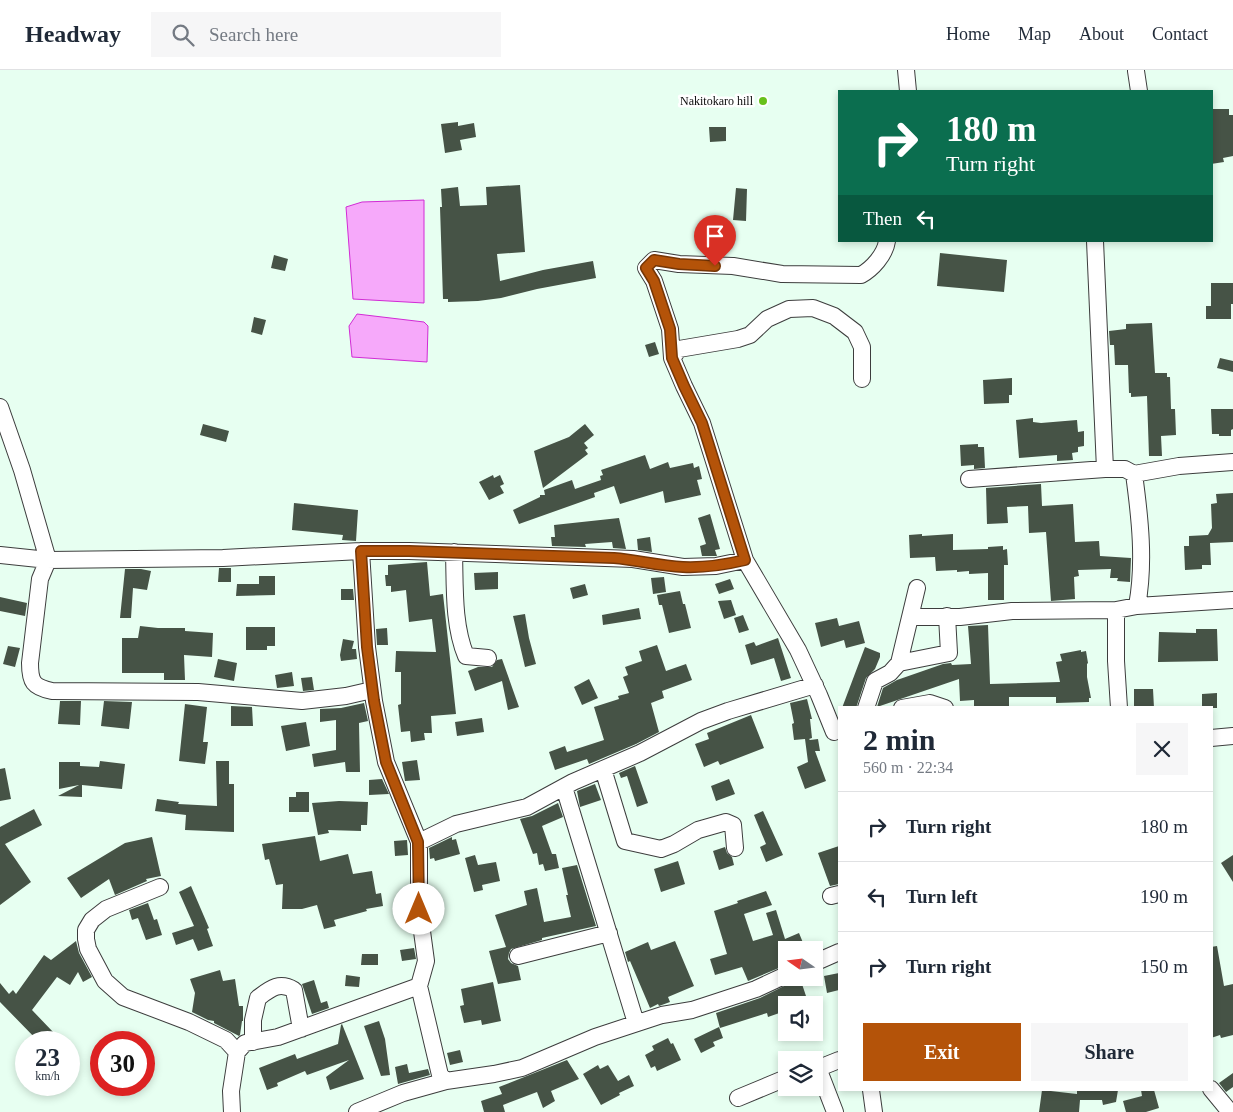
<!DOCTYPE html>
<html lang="en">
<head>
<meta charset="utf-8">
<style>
  :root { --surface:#fff; --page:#f6f6f7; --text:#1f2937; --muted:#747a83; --line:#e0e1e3; --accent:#b45309 }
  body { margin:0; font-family:Georgia,serif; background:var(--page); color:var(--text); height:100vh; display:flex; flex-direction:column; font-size:19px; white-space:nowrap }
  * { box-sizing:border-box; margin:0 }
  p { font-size:16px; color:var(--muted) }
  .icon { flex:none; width:28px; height:28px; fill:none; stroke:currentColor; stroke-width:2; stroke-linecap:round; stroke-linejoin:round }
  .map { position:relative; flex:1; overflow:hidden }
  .details { position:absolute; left:838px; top:636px; width:375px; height:385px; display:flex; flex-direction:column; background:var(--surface); border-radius:0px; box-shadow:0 2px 8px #0003 }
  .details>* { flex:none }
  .hud { position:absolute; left:838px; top:20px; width:375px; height:152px; border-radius:0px; box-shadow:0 2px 8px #0003; background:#0b6e4f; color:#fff; overflow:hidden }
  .needle { width:32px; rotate:284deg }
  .fabs { position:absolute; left:778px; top:871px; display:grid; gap:10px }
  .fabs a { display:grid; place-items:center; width:45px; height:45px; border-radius:0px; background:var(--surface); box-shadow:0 2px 8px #0003; font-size:25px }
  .speed { position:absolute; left:15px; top:961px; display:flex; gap:10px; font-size:25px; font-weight:700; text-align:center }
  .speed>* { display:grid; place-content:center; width:65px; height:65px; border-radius:50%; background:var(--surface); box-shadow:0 2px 8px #0003; line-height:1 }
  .speed small { font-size:12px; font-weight:400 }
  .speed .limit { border:8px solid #d22; background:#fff; color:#111 }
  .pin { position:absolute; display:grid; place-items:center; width:42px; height:42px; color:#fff; margin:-51px -21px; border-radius:50% 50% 50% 0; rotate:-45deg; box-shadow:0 0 5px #0007 }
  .pin .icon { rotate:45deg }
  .me { position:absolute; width:55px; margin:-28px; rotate:0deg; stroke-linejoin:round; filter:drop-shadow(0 0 4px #0008) }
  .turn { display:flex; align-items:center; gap:18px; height:105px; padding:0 25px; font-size:22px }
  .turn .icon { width:65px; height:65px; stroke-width:2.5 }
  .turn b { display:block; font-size:35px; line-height:42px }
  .then { display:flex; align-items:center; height:48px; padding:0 25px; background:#0003; gap:10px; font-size:19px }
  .round { display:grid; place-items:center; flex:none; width:52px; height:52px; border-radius:0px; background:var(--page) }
  .summary { display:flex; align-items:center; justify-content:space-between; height:85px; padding:0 25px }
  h1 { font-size:30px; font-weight:700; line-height:38px }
  .button { display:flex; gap:10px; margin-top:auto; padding:10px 25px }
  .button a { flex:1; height:58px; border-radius:0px; background:var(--accent); color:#fff; font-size:20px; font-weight:700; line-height:58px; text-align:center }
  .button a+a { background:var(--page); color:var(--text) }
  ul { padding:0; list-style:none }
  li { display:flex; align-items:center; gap:15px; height:70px; padding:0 25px; border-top:1px solid var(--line) }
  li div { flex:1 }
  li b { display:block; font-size:19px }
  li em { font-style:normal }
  header { display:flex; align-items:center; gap:30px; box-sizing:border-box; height:70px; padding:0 25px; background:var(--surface); border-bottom:1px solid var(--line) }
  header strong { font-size:24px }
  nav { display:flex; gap:28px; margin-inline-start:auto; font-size:18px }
  .search { width:350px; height:45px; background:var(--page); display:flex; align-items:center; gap:12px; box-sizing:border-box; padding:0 18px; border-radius:0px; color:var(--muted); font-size:19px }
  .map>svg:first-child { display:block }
  .water { fill:#f6a9fa; stroke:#d22bd5 }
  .building { fill:#465346 }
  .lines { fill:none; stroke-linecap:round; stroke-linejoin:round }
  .minor-casing { stroke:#3d3d3d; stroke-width:18 }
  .minor { stroke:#fff; stroke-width:16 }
  .route-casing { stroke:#753606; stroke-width:12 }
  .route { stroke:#b45309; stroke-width:9 }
  .poi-dot { fill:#68c11b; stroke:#fff; stroke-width:2 }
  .labels { text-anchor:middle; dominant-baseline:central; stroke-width:5; stroke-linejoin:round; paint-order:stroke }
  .poi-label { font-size:12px; fill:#0a0a0a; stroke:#fff; text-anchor:end }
</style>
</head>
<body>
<header>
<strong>Headway</strong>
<div class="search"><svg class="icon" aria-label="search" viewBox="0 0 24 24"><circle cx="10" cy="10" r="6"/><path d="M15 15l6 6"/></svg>Search here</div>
<nav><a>Home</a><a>Map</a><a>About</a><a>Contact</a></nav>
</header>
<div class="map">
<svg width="1233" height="1042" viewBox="0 0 1233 1042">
  <rect width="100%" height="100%" fill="#e7fff1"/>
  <!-- water -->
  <path class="water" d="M424,130V233L353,229L346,137L362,132Z
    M357,244L424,252L428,256L427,292L352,287L349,256Z"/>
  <!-- building -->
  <path class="building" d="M1212,39H1229V45H1233V86L1223,88L1224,92L1211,94Z
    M458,52V56L474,53L476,67L460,70L462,80L445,83L441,54Z
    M709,57H726V71L710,72Z
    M520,115L525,182L497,184L500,211L543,200L593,191L596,208L537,219L501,228L478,231L448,232V229H443L440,137H442L441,119L458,117L460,136L487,135L486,117Z
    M736,118L747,119L746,151L733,150Z
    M940,183L1007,190L1004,222L937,216Z
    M274,185L288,189L285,201L271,198Z
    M1211,213H1233V234H1231V249H1206V236H1211Z
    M254,247L266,250L262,265L251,262Z
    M1152,253L1155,303H1167V307H1170L1171,339H1175L1176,365L1161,366L1162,386H1149L1147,326L1131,327V323H1129L1128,295H1115L1114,275H1110L1109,261L1126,259V254Z
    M655,272L659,284L649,287L645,275Z
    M1220,288L1233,291V302L1217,298Z
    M1012,308V325H1009V333L984,334L983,310Z
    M1211,339H1233V359L1231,360V366H1219V364H1212Z
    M1033,348V352L1041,353L1077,350L1078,362L1084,361V376L1078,377V382L1072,383L1073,390L1057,391V385L1019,388L1016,350Z
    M203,354L229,361L226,372L200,365Z
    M585,354L594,365L584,373L588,378L585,380L588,384L543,418L534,381L569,367Z
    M978,374V377H984L985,398L974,399V395L961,396L960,375Z
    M645,385L650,399L668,392L670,398L693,393L694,398L699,396L702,409L697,410L701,425L665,433L663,421L620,434L614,416L594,423L595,427L519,454L513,440L540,427V425H545L544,420L572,410L575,419L601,410L600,406L603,405L601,400Z
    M493,405L494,408L500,405L504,414L500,416L504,423L489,430L479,412Z
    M1041,414L1042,436L1073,434L1075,472L1099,471L1100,486L1131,488L1130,512L1117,511L1118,508H1110L1111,499L1078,500L1079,506L1074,507L1075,529L1051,531L1046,462L1029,463L1028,436L1007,437L1008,453L987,454L986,418Z
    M1233,423V472L1210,473L1211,495H1202V499L1185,500L1184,476H1189V466L1208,465L1212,458L1211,434L1217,433L1216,424Z
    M294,433L358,440L356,471L342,470L343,465L292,460Z
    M710,444L720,479L715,480L717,486H702L700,476L706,474L698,448Z
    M619,448L626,479L613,478L612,472L585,474L586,477L552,476L551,467H555L554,455Z
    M922,464V466L953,464V480L988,479V477L1003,476V480L1007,479L1008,495H1004V530H988V503L969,504V501L957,502V500L936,501L935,487L910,488L909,465Z
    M650,467L652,482L638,480L637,469Z
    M427,492L430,526L443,524L456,644L431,646L432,663H424L425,670L411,672L410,661L401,662L398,635L401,634V602H395L396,581L436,582L432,549L409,552L406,520L391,522V516H386L385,505H388V495Z
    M219,498H231V512H218Z
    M125,499H141L151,501L147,520L133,518L131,548H120Z
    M498,502V519L475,520L474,503Z
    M259,506H275V525L236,526L237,514H259Z
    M664,507L666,522L653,524L651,508Z
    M730,509L734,519L719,524L715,514Z
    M585,514L588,525L573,529L570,518Z
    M341,519H353L354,530H341Z
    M680,521L683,534H685L691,558L669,563L662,535H659L657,525Z
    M0,527L27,533L25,546L0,541Z
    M731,530L736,545L724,549L718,531Z
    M639,538L641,549L603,555L602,545Z
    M525,544L529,568L536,594L525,597L513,546Z
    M743,545L749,560L739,563L734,548Z
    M837,548L839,556L859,551L865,573L846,578L844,570L821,577L815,553Z
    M988,555L990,614L1060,612L1056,592L1062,591L1060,584L1081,580V582L1086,581L1088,593L1087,594V607L1091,628H1089V632L1056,633V627H1009V638L974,637V630L960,631L959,609L877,637L883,618L897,610L943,594L951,593L952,595L971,594L968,556Z
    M140,556L158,558H185V561L213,563L212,587L184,585L185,610H164V603H122V568H138Z
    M246,557H275V576H267V580H246Z
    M387,558L388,575H377L376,559Z
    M1196,559H1217L1218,591L1158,592L1159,562L1196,563Z
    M778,568L791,608L781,611L774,588L751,595L745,575L754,572L756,576Z
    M343,569L354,571L352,579H356L357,589L341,591L340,585Z
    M657,575L666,601L686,594L692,610L662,621L664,628L651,633L659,662L636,674L589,694L587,689L555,700L549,682L565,676L567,682L604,670L594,637L619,629L618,626L629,623L623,607L628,605L625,597L642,591L639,581Z
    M8,576L20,578L15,597L3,594Z
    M865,577L880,583V587L875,599L866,608L856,638H842Z
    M218,589L237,593L234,611L214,607Z
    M502,589L519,637L508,640L502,611L475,621L468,601L478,597H492L497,590Z
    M292,602L294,616L277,618L275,605Z
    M312,607L314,620L303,621L301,608Z
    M589,609L598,628L582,635L574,617Z
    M1134,619H1153L1154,638H1134Z
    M1217,623V638H1202V624Z
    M807,629L812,649H810L812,668L809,669L810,670L818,669L820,681H815L826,711L805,719L797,697L808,692L805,669L794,670L792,654L794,653L790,633Z
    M60,631H81L80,655L58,654Z
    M104,631L132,632L129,659L101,656Z
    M364,633L368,651L359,653L360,702H346L345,692L314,697L312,684L336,680V650L320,652V639L341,638Z
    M185,634L207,637L203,672H208L205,694L179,691Z
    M231,636L252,637L253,656H231Z
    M751,645L764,678L720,695L718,691L704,697L695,674L709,669L707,663Z
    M482,648L484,662L457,666L455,652Z
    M306,652L310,676L286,681L281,656Z
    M417,690L420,710L405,711L402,692Z
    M100,691L125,694L122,719L82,715V727L58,726L79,715L59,719V692H80V696L99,697Z
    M216,691H229V714H234V762L185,760L186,745L155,741L157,729L179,732L178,734L217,736Z
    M635,696L648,733L637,737L627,706L621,708L619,703Z
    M5,698L11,729L0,731V699Z
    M382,709L389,724L369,725V710Z
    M729,709L735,724L716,731L711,716Z
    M595,714L601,730L580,737L577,721Z
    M296,722H309V742H289V727H296Z
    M339,731L368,732L367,755H361V761L328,760L329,763L318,765L312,733Z
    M558,733L563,747L542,756L552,784H556L559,798L545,801L543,794L539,795L537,783L533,784L520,749L532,746Z
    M34,739L42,755L5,774L31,812L0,835V757Z
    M763,741L783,785L766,792L760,777L766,774L754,745Z
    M315,766L320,791L348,784L353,804L372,801L376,824L381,823L383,836L366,839L367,841L334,850L336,856L324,859L317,835L302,839H282L283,814L276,815L269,789L265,790L262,774Z
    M152,767L161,806L146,809L147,811L115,825L109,809L81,828L67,808L125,773Z
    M452,767V770L456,769L460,784L435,791L434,788L430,789L429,778Z
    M407,770L408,785L395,786L394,771Z
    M839,776V814L830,816L818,783Z
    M725,777L727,783L732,787L734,795L719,800L713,781Z
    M475,785L478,795L496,792L500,811L482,815L483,820L474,822L465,788Z
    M1233,785V812L1221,793Z
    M678,791L685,814L661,822L654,799Z
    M577,795L596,856L542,868V870L511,879L509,883L508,889L511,893L518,896L521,910L498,914L489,881L506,877L495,845L527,835L524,821L537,818L544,852L571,847L566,825H568L562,798Z
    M191,816L209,858L207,859L213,876L198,881L193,869L176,875L172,863L194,856L179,822Z
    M766,821L772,835L744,844L753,871L773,865L766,843L776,840L785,869L799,863L806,880H786V895L748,911L742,897L715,905L710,889L727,884L714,841L738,833L737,831Z
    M148,833L154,850L157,849L162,865L146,870L138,848L132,850L129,840Z
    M76,871L79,883L92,907L83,912L78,902L70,915L57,907L32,940L54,963L45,972H39L0,932V913L9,924L13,920L16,924L44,885L51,890Z
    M675,871L694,916L668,927L670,932L659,936L658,934L650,938L630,891L628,892L625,882L648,872L651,880Z
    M1217,876L1224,916L1233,914V965L1221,968L1220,965L1211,968V877Z
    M414,878L416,889L402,891L400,880Z
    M362,884H378V895H361Z
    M220,900L223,911L235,909L239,936H243V951H242L240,965L239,966L214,953V951L208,950L192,942L195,923L190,909Z
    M839,903V920L827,923L824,906Z
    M346,905L360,907L359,917L345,916Z
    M800,908L808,932L799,935H783L785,941L768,947L767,943L720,958L716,943L760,928Z
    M314,910L321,933L327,931L329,938L312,944L302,914Z
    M493,912L501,951L482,955L481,950L464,953L460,936L464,935L461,919Z
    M379,951L385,969L390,1005L381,1006L364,956Z
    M342,954L364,1009L330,1020L326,1007L349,990L307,1005L305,1001L277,1013L278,1016L267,1020L259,998L295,984L297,989L338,974L341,955Z
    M719,957L723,968L713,972L715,976L701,983L694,969Z
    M668,968L671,974L673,973L681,990L657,1001L655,996L651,998L645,985L654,980L652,976Z
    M460,980L463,992L450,995L447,983Z
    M567,990L579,1009L551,1021L555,1031L543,1038L537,1022L503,1035L505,1042H484L481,1031L502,1024L499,1017Z
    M407,994L409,1003L428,999L430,1005L398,1014L395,997Z
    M598,995L600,999L608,995L618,1011L629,1005L634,1016L619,1023L620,1025L601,1035L583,1004Z
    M1233,1003V1017L1226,1022L1219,1013Z
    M1042,1020L1077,1024V1020H1118L1116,1032L1103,1035L1102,1030H1080L1079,1042H1039Z
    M1141,1020H1154L1159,1038L1146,1042H1126L1123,1031L1142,1026Z"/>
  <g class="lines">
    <defs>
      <path id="minor" d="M906,0L908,21
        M1136,1L1139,21
        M1095,171L1105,399
        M672,288L679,279L738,269L750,265L767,249L789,239L813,238L834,246L855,262L862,277V309
        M0,337L22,400L48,490L40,509L30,593C30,612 33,617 52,621L198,622L302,631L346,626L372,620
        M969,409L1105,399H1125L1134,404
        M361,481L367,577L374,631L386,692L419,772V839L426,891L419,916L440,1005L446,1011L494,1004L522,998L595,967L662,945L692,940L756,919L786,905
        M454,482C455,516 453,555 466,586L488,588
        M0,485L48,490L223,488L361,481H409L633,489L683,497L716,496L745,490
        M1137,536L1233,530
        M910,548L915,547H960L1012,541L1116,540
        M899,593L917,518
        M866,638L875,611L890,603L899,593L949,583L947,546
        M902,638L930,633L945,638
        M1119,638L1116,591V540L1137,536C1145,493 1140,448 1134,404L1179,396L1233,392
        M839,660L834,662L819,625L798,580L745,490L702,353L684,316L672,288L670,259L654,211L646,198L654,190L679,194L733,196L782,204L861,205C872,199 885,185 887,171
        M1211,668L1233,666
        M603,699L625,771L661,779L674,774L698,760L726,752L733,755L735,778
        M564,717L636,953
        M419,772L456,754L527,737L573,712L640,683L701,651L728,641L815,615
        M160,817L106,839L92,850L86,860V869L88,879L105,911L123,927L189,952L226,970L237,982
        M831,826L839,824
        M518,886L609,863
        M814,893L839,882
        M253,972V950L258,928C270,919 279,911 294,920L301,959
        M818,998L835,1042
        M814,1000L839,990
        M1211,1019L1230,1042
        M871,1020L874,1042
        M738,1028L786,1008
        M232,1042L231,1021L237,982L245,973L278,967L419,916
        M357,1042L403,1023L446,1011"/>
    </defs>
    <!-- minor casing -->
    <use href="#minor" class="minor-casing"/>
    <!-- minor -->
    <use href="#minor" class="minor"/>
  </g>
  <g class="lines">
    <defs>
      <path id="route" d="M419,839L418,772L386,692L374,631L367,577L361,481H409L614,488C637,490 660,496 683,497C705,498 724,495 745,490L702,353L684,316L672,288L670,259L654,211L646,198L654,190L679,194L715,196"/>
    </defs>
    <!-- route casing -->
    <use href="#route" class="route-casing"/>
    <!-- route -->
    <use href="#route" class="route"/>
  </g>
  <!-- markers -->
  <circle class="poi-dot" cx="763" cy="31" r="5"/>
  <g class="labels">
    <!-- poi labels -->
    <g class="poi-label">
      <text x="753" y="31">Nakitokaro hill</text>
    </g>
  </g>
</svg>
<div class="fabs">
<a><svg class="needle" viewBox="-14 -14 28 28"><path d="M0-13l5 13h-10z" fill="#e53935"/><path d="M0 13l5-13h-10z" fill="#747a83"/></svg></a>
<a><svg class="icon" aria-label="sound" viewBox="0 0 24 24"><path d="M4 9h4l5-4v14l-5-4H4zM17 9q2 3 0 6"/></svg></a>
<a><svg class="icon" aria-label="layers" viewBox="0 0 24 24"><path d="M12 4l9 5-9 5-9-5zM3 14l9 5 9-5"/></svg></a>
</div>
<div class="speed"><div>23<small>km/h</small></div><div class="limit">30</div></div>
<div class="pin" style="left:715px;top:196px;background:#d93025"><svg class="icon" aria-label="arrive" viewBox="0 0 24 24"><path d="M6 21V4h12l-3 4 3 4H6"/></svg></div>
<svg class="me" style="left:419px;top:839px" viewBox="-20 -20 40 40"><circle r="19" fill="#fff"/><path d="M0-13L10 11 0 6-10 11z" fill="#b45309"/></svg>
<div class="hud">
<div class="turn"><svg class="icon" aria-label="right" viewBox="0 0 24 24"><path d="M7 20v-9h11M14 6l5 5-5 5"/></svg><div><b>180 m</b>Turn right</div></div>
<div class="then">Then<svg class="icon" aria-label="left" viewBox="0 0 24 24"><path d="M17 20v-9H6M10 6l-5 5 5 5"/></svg></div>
</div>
<section class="details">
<div class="summary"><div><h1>2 min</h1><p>560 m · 22:34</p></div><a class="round"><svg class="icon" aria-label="close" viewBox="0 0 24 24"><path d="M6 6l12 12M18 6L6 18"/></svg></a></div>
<ul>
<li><svg class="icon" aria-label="right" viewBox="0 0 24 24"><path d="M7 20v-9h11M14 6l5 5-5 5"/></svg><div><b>Turn right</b></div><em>180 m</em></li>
<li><svg class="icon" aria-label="left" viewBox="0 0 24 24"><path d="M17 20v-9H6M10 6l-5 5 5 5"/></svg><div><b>Turn left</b></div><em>190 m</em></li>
<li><svg class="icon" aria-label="right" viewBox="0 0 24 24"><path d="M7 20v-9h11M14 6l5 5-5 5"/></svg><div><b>Turn right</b></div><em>150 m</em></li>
</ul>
<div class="button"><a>Exit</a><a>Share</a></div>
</section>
</div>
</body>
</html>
